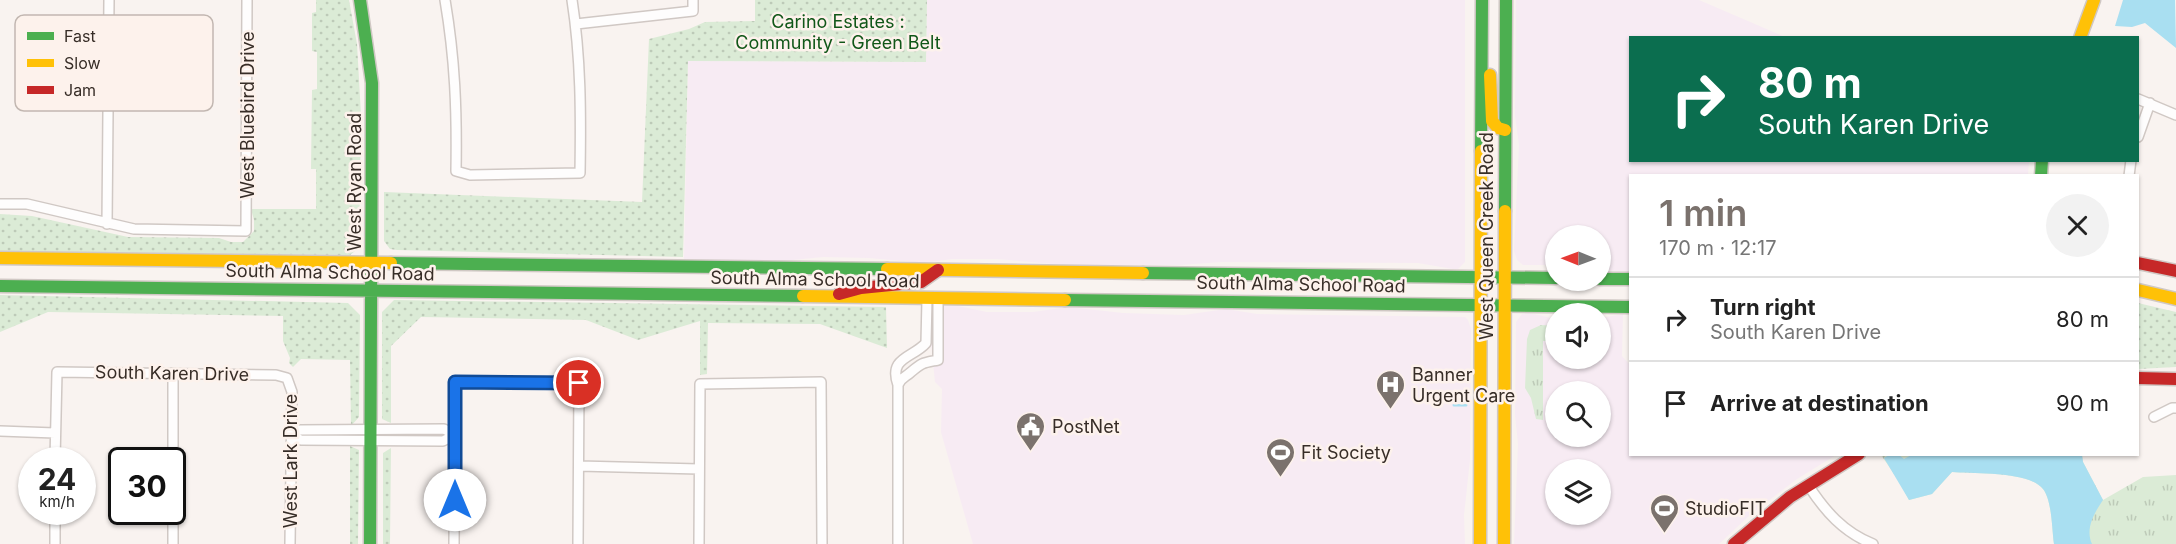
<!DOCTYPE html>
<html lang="en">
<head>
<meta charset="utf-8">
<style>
  :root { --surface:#fff; --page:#f2f2f2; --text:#222; --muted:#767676; --line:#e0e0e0; --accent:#7b726d }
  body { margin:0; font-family:Inter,sans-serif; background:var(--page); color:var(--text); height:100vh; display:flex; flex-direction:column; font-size:22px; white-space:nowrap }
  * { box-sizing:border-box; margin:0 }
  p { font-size:20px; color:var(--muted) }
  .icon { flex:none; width:33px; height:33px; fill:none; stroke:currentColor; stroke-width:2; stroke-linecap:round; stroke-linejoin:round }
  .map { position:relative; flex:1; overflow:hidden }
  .sheet { position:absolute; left:1629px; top:174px; width:510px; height:282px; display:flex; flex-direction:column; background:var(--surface); border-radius:0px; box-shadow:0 2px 4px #0004 }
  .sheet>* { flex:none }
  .guide { position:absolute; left:1629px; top:36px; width:510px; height:126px; border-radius:0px; box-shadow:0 2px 4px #0004; background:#0b6e4f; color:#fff; overflow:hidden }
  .needle { width:39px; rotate:271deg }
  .controls { position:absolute; left:1545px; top:225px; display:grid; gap:12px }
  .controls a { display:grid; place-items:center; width:66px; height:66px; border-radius:50%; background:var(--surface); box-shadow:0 2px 4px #0004; font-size:30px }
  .speed { position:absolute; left:18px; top:447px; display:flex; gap:12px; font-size:30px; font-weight:700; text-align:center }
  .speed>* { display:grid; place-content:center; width:78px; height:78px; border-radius:50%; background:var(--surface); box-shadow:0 2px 4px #0004; line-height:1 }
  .speed small { font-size:15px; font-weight:400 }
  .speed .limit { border:3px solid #111; border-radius:9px; background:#fff; color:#111 }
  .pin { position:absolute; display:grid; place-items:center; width:51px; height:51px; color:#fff; margin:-26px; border:3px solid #fff; border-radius:50%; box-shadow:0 2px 6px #0007 }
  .me { position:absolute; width:66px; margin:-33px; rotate:0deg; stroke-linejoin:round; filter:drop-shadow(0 0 4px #0008) }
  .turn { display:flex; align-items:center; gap:21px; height:126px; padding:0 30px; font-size:27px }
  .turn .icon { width:78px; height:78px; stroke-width:2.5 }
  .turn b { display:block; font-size:42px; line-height:51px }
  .round { display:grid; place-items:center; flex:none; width:63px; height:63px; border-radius:32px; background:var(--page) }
  .head { display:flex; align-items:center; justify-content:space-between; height:102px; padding:0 30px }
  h1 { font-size:36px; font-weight:600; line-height:45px; color:var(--accent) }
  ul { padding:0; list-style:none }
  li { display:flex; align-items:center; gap:18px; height:84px; padding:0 30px; border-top:2px solid var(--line) }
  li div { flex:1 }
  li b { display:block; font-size:22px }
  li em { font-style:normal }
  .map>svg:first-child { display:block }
  .commercial { fill:#f7ebf3; fill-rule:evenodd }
  .grass { fill:url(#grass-tufts) }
  .park { fill:url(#park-dots) }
  .water { fill:#a9dff1 }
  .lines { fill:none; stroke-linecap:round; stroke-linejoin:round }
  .stream { stroke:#a9dff1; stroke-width:3 }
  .street-casing { stroke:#d0c8c4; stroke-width:12 }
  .fast-casing { stroke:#d0c8c4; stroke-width:15 }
  .slow-casing { stroke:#d0c8c4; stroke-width:15 }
  .jam-casing { stroke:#d0c8c4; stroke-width:15 }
  .street { stroke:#fefdfd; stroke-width:9 }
  .fast { stroke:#4caf50; stroke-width:12 }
  .slow { stroke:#ffc107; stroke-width:12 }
  .jam { stroke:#c62828; stroke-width:12 }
  .route-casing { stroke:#114b97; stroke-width:15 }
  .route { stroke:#1a73e8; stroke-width:10 }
  .labels { text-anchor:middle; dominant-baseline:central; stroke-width:5; stroke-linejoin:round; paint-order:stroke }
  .park-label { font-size:18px; fill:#115718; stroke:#fdf2ec }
  .street-label { font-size:18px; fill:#372d27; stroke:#fdf2ec }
  .poi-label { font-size:18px; fill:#372d27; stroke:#fdf2ec; text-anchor:start }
  .key { fill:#fdf2ec; stroke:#c2b7b1; stroke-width:1.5 }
  .key-label { font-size:16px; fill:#372d27 }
</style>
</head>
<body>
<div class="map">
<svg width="2176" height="544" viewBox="0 0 2176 544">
  <defs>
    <pattern id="grass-tufts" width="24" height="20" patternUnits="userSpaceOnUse" patternTransform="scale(1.5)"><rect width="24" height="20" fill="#dbebd6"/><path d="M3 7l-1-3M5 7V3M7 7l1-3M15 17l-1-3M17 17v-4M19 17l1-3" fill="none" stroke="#bdcab8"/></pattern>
    <pattern id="park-dots" width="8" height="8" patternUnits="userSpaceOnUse" patternTransform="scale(1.5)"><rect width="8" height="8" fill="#dbebd6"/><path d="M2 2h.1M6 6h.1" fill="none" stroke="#bdcab8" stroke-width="1.8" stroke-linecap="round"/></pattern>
  </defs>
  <rect width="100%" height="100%" fill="#f9f3f0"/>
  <!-- commercial -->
  <path class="commercial" d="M927,0H1465V262L1458,269H1453L1418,263L1221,262L1180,265H1066L997,259H952L924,263L869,258L823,257L783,261L684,260L688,61L926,62Z
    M1516,0H1699L1785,37L1630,38V160L2029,161L2028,175L1630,176V272L1601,270L1600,236H1556L1555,265H1523L1517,260L1514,251L1519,145L1515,116Z
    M931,306H958L987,312H1033L1068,307L1123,313L1184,315L1226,309L1257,314L1465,317L1468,320L1471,329L1470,460L1464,515L1465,544H973L941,432L942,389L935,382L931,343Z
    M1530,313L1555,319L1556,358H1600L1601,318L1623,314L1622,356L1630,365V454L1836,455L1797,479L1750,515L1719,544H1514L1518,444L1515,415L1516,322L1522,314ZM1556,392H1600V436H1556ZM1556,470H1600V514H1556Z"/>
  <!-- grass -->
  <path class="grass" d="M1541,325L1556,326L1555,341H1543V420L1536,419L1531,398L1525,388L1527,339L1530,330Z
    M1881,455H2082L2083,462L2103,500L2143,477L2176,475V544H2054C2052,530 2052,500 2043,489C2029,471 1975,474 1952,472L1932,494L1909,500L1901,484Z"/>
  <!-- park -->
  <path class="park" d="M316,0H349L357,44L361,115L359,248L350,255L0,251V214L32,216L128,237L219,238L231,242H243L254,231V220L251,209H316V169H311L312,90L317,89V52L312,51V13L316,12Z
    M755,0H927L926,62L688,61L683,257L397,250L390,249L384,241V192L642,202L649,39L689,29L705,22L755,21Z
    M0,295L348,303L360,315L359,417L351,426L350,360L301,359L293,367L289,363L290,358L283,341V316L48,312L0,332Z
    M394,300L886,307L887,348L820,324L708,323L707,374L700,375V321L638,340L586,320L421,317L391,346V423L382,419V312Z
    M2138,303L2176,312V367L2138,369Z
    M350,446L359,450L358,544H350Z
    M391,448L390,544H383V453Z"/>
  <!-- water -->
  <path class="water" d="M2123,0H2175L2176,48L2145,23L2132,27L2115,26Z
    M1889,455H1899L1904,459L1913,454L2082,455L2083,462L2103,500C2094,513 2085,529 2092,544H2054C2052,530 2052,500 2043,489C2029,471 1974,474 1952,472L1932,494L1909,500L1884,458Z"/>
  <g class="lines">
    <!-- stream -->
    <path class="stream" d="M1454,405H1466"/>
    <defs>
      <path id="street" d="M445,0C455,59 457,110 456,171L470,175L580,173C581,115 581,58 572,0
        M576,24L693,11V0
        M2138,99L2176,115
        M2138,137L2150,103
        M2129,176L2131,160
        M0,204H27L134,229L246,231L247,0
        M107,224L109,0
        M898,385C901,377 906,377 911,372C923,362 923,363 938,360V299
        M2154,417L2172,408H2176
        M0,431L55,433
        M290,435L301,440L443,441L455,435
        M290,435L300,430L444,429L455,435
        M55,460L57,372L276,375L287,378L292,392L290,544
        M579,466L699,469
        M1808,485C1825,511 1843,532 1873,544
        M55,544V512
        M173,544V373
        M454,544L455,382H461L579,383L578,544
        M699,544L700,384L821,382L822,544
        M898,544V385C888,357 913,358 926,343L927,299"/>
      <path id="fast" d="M360,0L372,83L370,544
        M1481,151L1482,0
        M2041,176L2042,160
        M1505,211L1506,0
        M391,263L887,269
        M1143,273L1556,278
        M1600,279H1630
        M0,286L803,296
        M1065,300L1630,307"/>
      <path id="slow" d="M2080,38L2094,0
        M1490,75L1492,121L1498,128L1505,130
        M0,258L391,263
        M887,269L1143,273
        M2138,290L2176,299
        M803,296L1065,300
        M1480,544L1481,151
        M1504,544L1505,211"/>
      <path id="jam" d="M2138,263L2176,271
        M839,294L861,288L921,282L938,270
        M2138,378L2176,379
        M1734,544L1790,497L1859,454"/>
    </defs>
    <!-- street casing -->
    <use href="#street" class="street-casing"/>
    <!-- fast casing -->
    <use href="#fast" class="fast-casing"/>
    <!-- slow casing -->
    <use href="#slow" class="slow-casing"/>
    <!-- jam casing -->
    <use href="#jam" class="jam-casing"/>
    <!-- street -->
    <use href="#street" class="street"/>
    <!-- fast -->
    <use href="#fast" class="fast"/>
    <!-- slow -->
    <use href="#slow" class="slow"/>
    <!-- jam -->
    <use href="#jam" class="jam"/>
  </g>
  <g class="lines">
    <defs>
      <path id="route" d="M455,500V382L579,383"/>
    </defs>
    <!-- route casing -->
    <use href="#route" class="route-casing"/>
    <!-- route -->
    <use href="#route" class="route"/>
  </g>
  <!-- icons -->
  <defs>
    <symbol id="hospital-pin" viewBox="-11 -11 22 30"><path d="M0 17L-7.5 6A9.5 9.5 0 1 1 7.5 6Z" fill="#7b726d" stroke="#fdf2ec"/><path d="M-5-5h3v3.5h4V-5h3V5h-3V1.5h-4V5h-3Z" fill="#fff"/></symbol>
    <symbol id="civic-pin" viewBox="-11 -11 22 30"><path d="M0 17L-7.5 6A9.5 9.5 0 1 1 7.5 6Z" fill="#7b726d" stroke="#fdf2ec"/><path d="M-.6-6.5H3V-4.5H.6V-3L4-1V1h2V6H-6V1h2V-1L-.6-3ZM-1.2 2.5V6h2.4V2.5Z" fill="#fff"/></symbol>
    <symbol id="stadium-pin" viewBox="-11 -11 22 30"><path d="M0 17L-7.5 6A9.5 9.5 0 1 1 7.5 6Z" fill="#7b726d" stroke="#fdf2ec"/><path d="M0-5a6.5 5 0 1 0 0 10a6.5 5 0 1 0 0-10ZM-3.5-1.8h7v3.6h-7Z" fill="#fff"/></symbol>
  </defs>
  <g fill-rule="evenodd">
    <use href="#hospital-pin" x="1374" y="368" width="33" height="45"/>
    <use href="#civic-pin" x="1014" y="410" width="33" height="45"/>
    <use href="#stadium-pin" x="1264" y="436" width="33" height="45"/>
    <use href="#stadium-pin" x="1648" y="492" width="33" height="45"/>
  </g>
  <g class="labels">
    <!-- park labels -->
    <g class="park-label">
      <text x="838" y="21">Carino Estates :<tspan x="838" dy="21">Community - Green Belt</tspan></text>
    </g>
    <!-- street labels -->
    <g class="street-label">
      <text transform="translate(247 115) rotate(-90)">West Bluebird Drive</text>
      <text transform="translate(354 182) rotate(-90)">West Ryan Road</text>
      <text transform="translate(1486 236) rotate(-90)">West Queen Creek Road</text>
      <text transform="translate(330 272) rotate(1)">South Alma School Road</text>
      <text transform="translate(815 279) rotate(1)">South Alma School Road</text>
      <text transform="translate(1301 284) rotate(1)">South Alma School Road</text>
      <text transform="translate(172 373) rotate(1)">South Karen Drive</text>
      <text transform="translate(290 461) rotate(-90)">West Lark Drive</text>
    </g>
    <!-- poi labels -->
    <g class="poi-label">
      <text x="1412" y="374">Banner<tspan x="1412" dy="21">Urgent Care</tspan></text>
      <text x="1052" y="426">PostNet</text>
      <text x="1301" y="452">Fit Society</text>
      <text x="1685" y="508">StudioFIT</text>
    </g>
  </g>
  <!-- legend -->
  <rect x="15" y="15" width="198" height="96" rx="9" class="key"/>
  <rect x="27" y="32" width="27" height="8" fill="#4caf50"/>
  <rect x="27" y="59" width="27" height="8" fill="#ffc107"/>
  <rect x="27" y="86" width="27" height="8" fill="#c62828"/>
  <g class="key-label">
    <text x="64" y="42">Fast</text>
    <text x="64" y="69">Slow</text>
    <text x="64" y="96">Jam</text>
  </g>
</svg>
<div class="controls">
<a><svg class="needle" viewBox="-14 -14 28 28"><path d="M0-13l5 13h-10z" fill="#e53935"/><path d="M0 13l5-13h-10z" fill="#767676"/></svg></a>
<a><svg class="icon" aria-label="sound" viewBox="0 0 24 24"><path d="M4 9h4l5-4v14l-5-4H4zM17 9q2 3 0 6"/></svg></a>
<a><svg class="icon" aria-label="search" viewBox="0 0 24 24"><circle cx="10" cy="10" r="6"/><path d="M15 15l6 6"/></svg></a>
<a><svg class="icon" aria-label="layers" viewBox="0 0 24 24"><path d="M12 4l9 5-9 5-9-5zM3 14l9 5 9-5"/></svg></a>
</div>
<div class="speed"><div>24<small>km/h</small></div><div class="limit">30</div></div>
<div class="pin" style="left:579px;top:383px;background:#d93025"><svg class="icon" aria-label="arrive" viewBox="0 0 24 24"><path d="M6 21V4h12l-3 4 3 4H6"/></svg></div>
<svg class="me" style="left:455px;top:500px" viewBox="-20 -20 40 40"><circle r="19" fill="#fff"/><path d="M0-13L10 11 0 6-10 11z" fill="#1a73e8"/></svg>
<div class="guide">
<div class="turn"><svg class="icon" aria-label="right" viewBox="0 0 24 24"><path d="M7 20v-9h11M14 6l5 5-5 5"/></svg><div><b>80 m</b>South Karen Drive</div></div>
</div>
<section class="sheet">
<div class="head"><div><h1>1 min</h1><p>170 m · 12:17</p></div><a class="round"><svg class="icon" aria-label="close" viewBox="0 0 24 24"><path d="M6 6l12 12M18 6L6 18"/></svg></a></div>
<ul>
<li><svg class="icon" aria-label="right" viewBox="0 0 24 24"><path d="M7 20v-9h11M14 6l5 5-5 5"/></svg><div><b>Turn right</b><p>South Karen Drive</p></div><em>80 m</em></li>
<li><svg class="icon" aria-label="arrive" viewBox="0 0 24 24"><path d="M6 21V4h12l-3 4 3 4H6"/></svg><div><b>Arrive at destination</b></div><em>90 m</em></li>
</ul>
</section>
</div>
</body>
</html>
